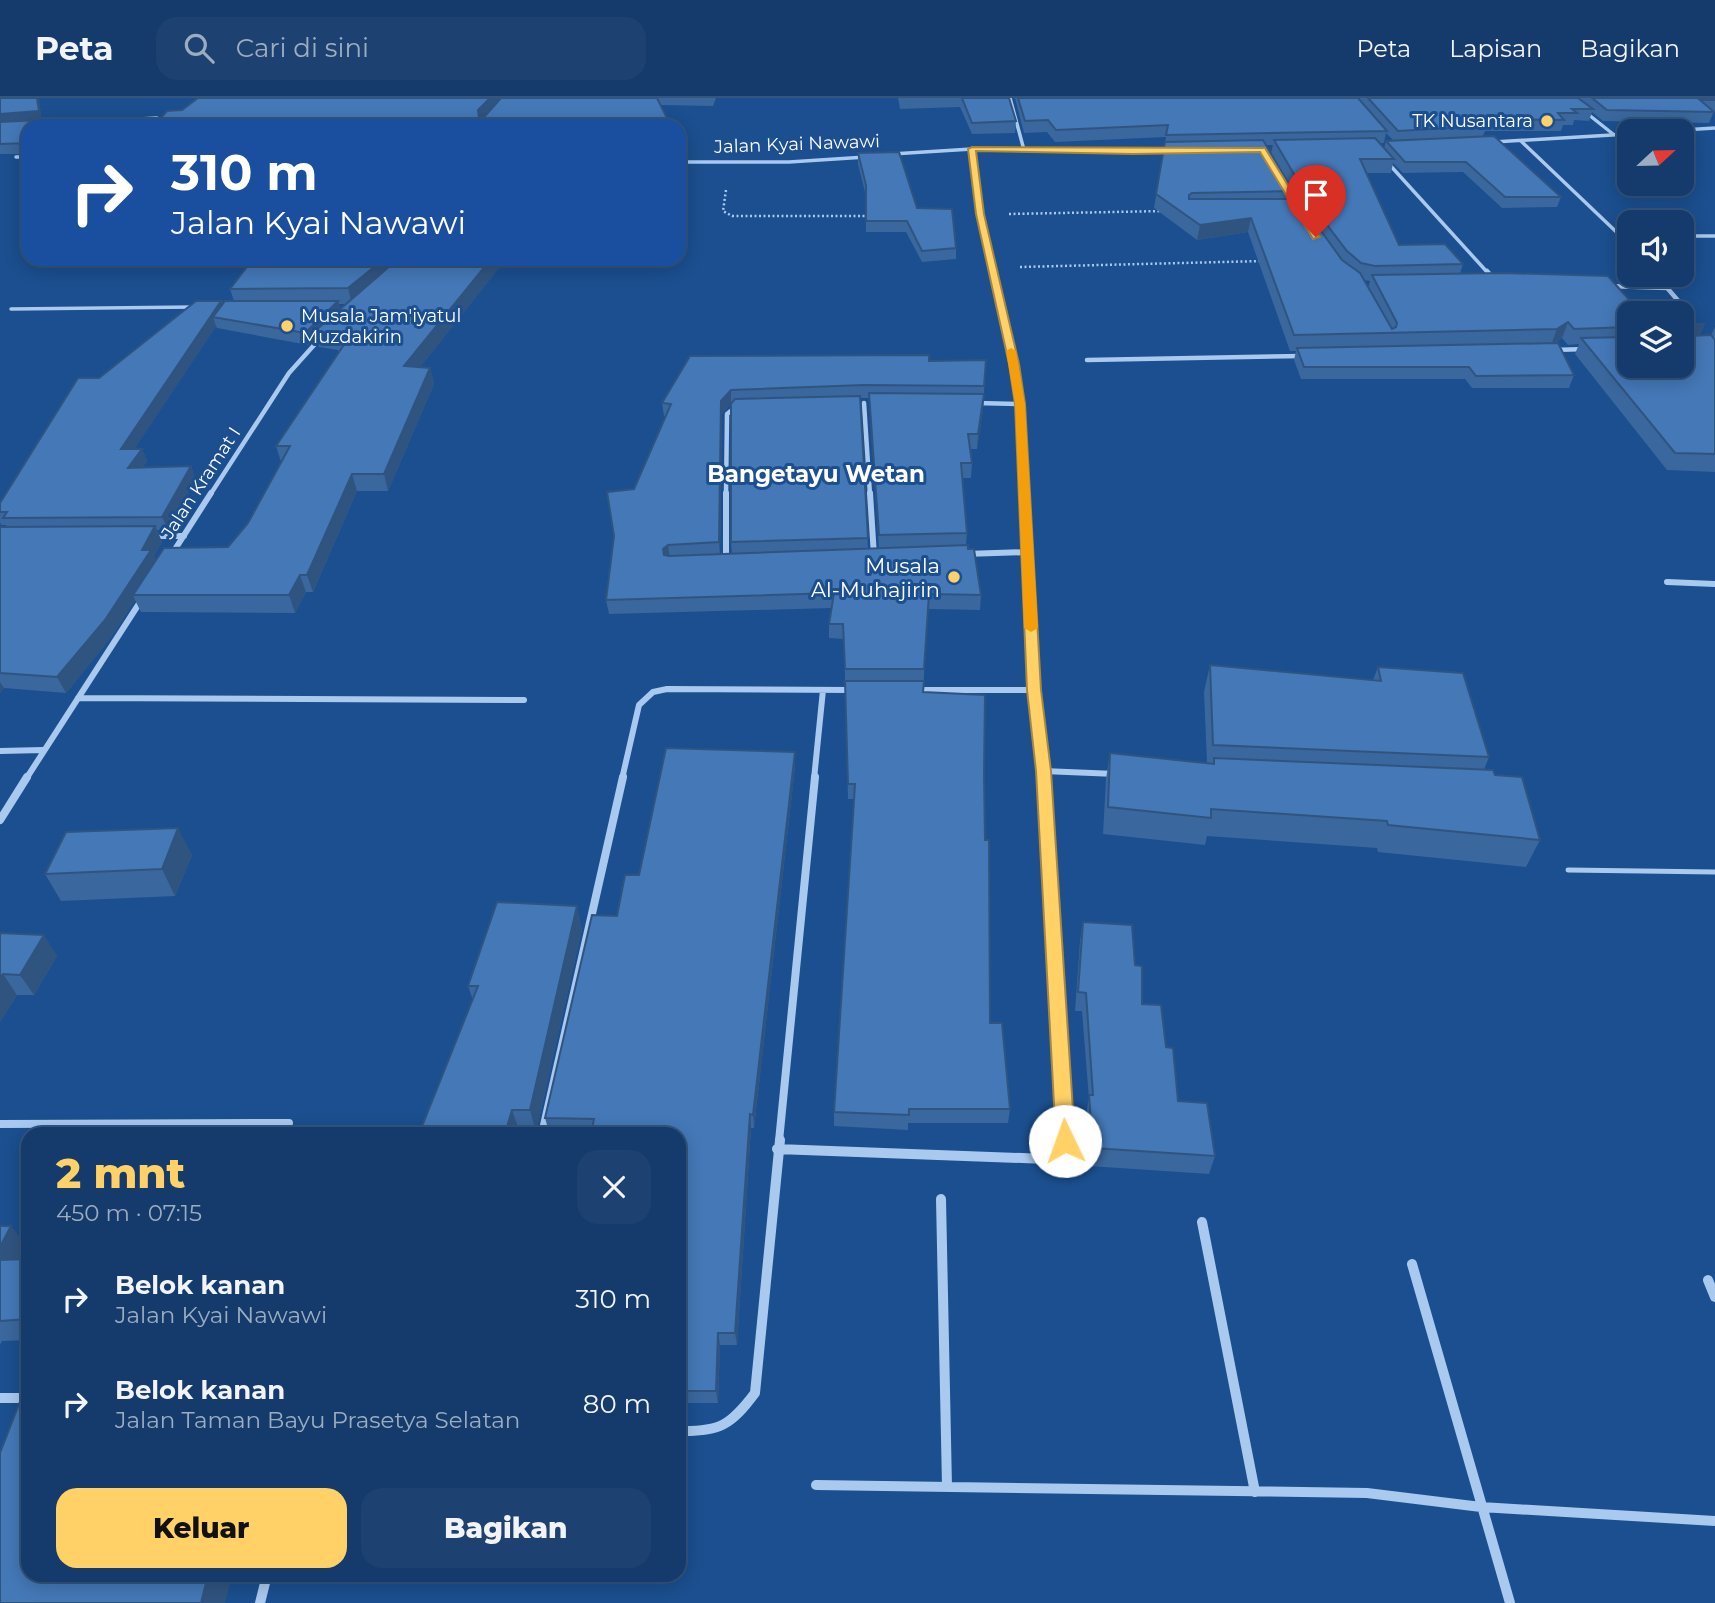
<!DOCTYPE html>
<html lang="id">
<head>
<meta charset="utf-8">
<style>
  :root { --surface:#143b6b; --page:#1d4271; --text:#f1f3f6; --muted:#9dadc1; --line:#33557e; --accent:#ffd166 }
  body { margin:0; font-family:Montserrat,sans-serif; background:var(--page); color:var(--text); height:100vh; display:flex; flex-direction:column; font-size:26px; white-space:nowrap }
  * { box-sizing:border-box; margin:0 }
  p { font-size:23px; color:var(--muted) }
  .icon { flex:none; width:38px; height:38px; fill:none; stroke:currentColor; stroke-width:2; stroke-linecap:round; stroke-linejoin:round }
  .map { position:relative; flex:1; overflow:hidden }
  .sheet { position:absolute; left:21px; top:1029px; width:665px; height:455px; display:flex; flex-direction:column; background:var(--surface); border-radius:21px; box-shadow:0 4px 18px #0003,0 0 0 2px var(--line) }
  .sheet>* { flex:none }
  .hud { position:absolute; left:21px; top:21px; width:665px; height:147px; border-radius:21px; box-shadow:0 4px 18px #0003,0 0 0 2px var(--line); background:#1a4fa0; color:#fff; overflow:hidden }
  .needle { width:46px; rotate:68deg }
  .tools { position:absolute; left:1617px; top:21px; display:grid; gap:14px }
  .tools a { display:grid; place-items:center; width:77px; height:77px; border-radius:14px; background:var(--surface); box-shadow:0 4px 18px #0003,0 0 0 2px var(--line); font-size:35px }
  .pin { position:absolute; display:grid; place-items:center; width:60px; height:60px; color:#fff; margin:-72px -30px; border-radius:50% 50% 50% 0; rotate:-45deg; box-shadow:0 0 7px #0007 }
  .pin .icon { rotate:45deg }
  .me { position:absolute; width:77px; margin:-38px; rotate:357deg; stroke-linejoin:round; filter:drop-shadow(0 0 5px #0008) }
  .turn { display:flex; align-items:center; gap:24px; height:147px; padding:0 35px; font-size:32px }
  .turn .icon { width:91px; height:91px; stroke-width:2.5 }
  .turn b { display:block; font-size:49px; line-height:60px }
  .round { display:grid; place-items:center; flex:none; width:74px; height:74px; border-radius:21px; background:var(--page) }
  .summary { display:flex; align-items:center; justify-content:space-between; height:119px; padding:0 35px }
  h1 { font-size:42px; font-weight:800; line-height:52px; color:var(--accent) }
  .action { display:flex; gap:14px; margin-top:auto; padding:14px 35px }
  .action a { flex:1; height:80px; border-radius:21px; background:var(--accent); color:#111; font-size:28px; font-weight:800; line-height:80px; text-align:center }
  .action a+a { background:var(--page); color:var(--text) }
  ul { padding:0; list-style:none }
  li { display:flex; align-items:center; gap:21px; height:105px; padding:0 35px }
  li div { flex:1 }
  li b { display:block; font-size:26px }
  li em { font-style:normal }
  header { display:flex; align-items:center; gap:42px; box-sizing:border-box; height:98px; padding:0 35px; background:var(--surface); border-bottom:2px solid var(--line) }
  header strong { font-size:33px }
  nav { display:flex; gap:38px; margin-inline-start:auto; font-size:24px }
  .search { width:490px; height:63px; background:var(--page); display:flex; align-items:center; gap:18px; box-sizing:border-box; padding:0 24px; border-radius:21px; color:var(--muted); font-size:26px }
  .map>svg:first-child { display:block }
  .lines { fill:none; stroke-linecap:round; stroke-linejoin:round }
  .path { stroke:#a9c9ee; stroke-width:2.5; stroke-dasharray:2 2.5; stroke-linecap:butt }
  .lane-far1 { stroke:#a9c9ee; stroke-width:3.5 }
  .lane { stroke:#a9c9ee; stroke-width:5 }
  .street-far4 { stroke:#a9c9ee; stroke-width:3.5 }
  .street-far3 { stroke:#a9c9ee; stroke-width:4.5 }
  .street-far2 { stroke:#a9c9ee; stroke-width:6 }
  .street-far1 { stroke:#a9c9ee; stroke-width:8 }
  .street { stroke:#a9c9ee; stroke-width:10 }
  .wall { fill:#3a679d; fill-rule:evenodd }
  .shaded-wall { fill:#305480 }
  .building { fill:#4478b7; stroke:#305480; stroke-width:2 }
  .route { fill:#ffd166; stroke:#a68842; stroke-width:2 }
  .slow { fill:#f59e0b }
  .poi-dot { fill:#ffd166; stroke:#1b4f8f; stroke-width:2.5 }
  .labels { text-anchor:middle; dominant-baseline:central; stroke-width:6; stroke-linejoin:round; paint-order:stroke }
  .far-poi-label { font-size:18px; fill:#fff; stroke:#1b4f8f; text-anchor:end }
  .far-street-label { font-size:18px; fill:#fff; stroke:#1b4f8f }
  .poi-label { font-size:21px; fill:#fff; stroke:#1b4f8f; text-anchor:end }
  .far-district-label { font-size:23px; font-weight:bold; fill:#fff; stroke:#1b4f8f }
</style>
</head>
<body>
<header>
<strong>Peta</strong>
<div class="search"><svg class="icon" aria-label="search" viewBox="0 0 24 24"><circle cx="10" cy="10" r="6"/><path d="M15 15l6 6"/></svg>Cari di sini</div>
<nav><a>Peta</a><a>Lapisan</a><a>Bagikan</a></nav>
</header>
<div class="map">
<svg width="1715" height="1505" viewBox="0 0 1715 1505">
  <rect width="100%" height="100%" fill="#1b4f8f"/>
  <g class="lines">
    <!-- path -->
    <path class="path" d="M726,92L723,113L732,118H871
      M1009,116L1164,113
      M1020,169L1263,163"/>
    <!-- lane-far1 -->
    <path class="lane-far1" d="M11,211L194,209"/>
    <!-- lane -->
    <path class="lane" d="M1568,772L1715,774"/>
    <!-- street-far4 -->
    <path class="street-far4" d="M1010,0L1024,52
      M1584,13L1613,36
      M33,27L157,20L149,28
      M1666,33L1715,30
      M1521,43L1629,146
      M1494,44L1629,36
      M972,51L980,116L993,175
      M892,56L972,51L1170,53
      M16,59H28
      M679,64H789L866,59
      M1388,65L1488,175
      M1682,138H1715"/>
    <!-- street-far3 -->
    <path class="street-far3" d="M993,173L1020,306L1024,397
      M1487,173L1493,180
      M1656,177L1687,213L1697,232
      M1608,188L1667,190
      M1553,252L1587,251
      M1087,262L1303,258
      M864,305L870,397
      M976,305L1020,306
      M210,397L289,275L324,236
      M726,397L727,316L737,308"/>
    <!-- street-far2 -->
    <path class="street-far2" d="M726,395V463H730
      M870,395L874,458
      M1024,395L1034,592L1043,681
      M150,438H184
      M172,456L211,395
      M965,456L1028,454
      M1667,484L1715,486
      M916,592H1034
      M78,600L524,602
      M0,653L43,652
      M1043,673L1116,676
      M26,681L142,501
      M622,681L639,607L653,594L667,591L851,592
      M814,681L823,592"/>
    <!-- street-far1 -->
    <path class="street-far1" d="M1043,679L1065,1043
      M0,722L27,679
      M0,1026L289,1025
      M542,1036L623,679
      M779,1043L815,679"/>
    <!-- street -->
    <path class="street" d="M777,1051L1047,1061L1060,1054L1065,1042
      M941,1101L947,1388
      M1202,1124L1255,1394
      M1412,1166L1510,1505
      M1708,1182L1715,1199
      M0,1300H28
      M679,1333C720,1334 731,1327 755,1295L780,1042
      M816,1387L1367,1395L1481,1409L1715,1423
      M260,1505L267,1477"/>
  </g>
  <!-- wall -->
  <path class="wall" d="M0,0L42,23L28,28V56H0Z
    M198,0H716L713,8L661,7L669,24V28H128L158,23L182,12Z
    M898,0H1009L1016,23L1015,35L972,36L960,9L900,11Z
    M1015,0H1715V13H1714L1709,25L1603,23L1592,14L1589,23L1574,22L1573,27H1563L1561,33H1485L1483,38L1561,99L1557,109L1502,110L1463,74L1403,75L1393,65L1391,75H1367L1399,147L1463,166L1460,176L1629,215V268L1700,237H1711L1715,229V374L1667,372L1575,256L1579,246L1568,247L1562,240L1555,245L1574,277L1569,290H1472L1465,281H1301L1294,262L1296,253H1290L1248,134L1197,142L1154,110L1166,39L1055,44L1047,34L1024,35ZM1386,35L1394,43H1386L1384,50L1379,45H1384ZM1266,47H1273L1271,55ZM1364,182L1370,183L1368,190Z
    M858,55L917,110L956,150V161L922,164L906,134H866V98L858,66Z
    M253,161H506L420,269L430,270L434,286L388,393H357L313,494H306L295,515L141,514L135,502L112,538L66,595L4,590L0,595V429H7L6,427H1L0,424V405L99,280L221,203L223,206L234,203L230,191ZM339,206H347L340,211ZM216,228L217,230L308,247L316,239L319,249L338,252V255L276,348L281,364L248,425L228,449L156,463L154,458L162,444L157,432H168L195,381L191,368L143,369L147,363L142,351H134Z
    M690,258L929,263L986,262L983,311L977,351H970L972,365L971,380H963L967,435L966,447L981,497L980,512L928,511L923,594L984,676L990,925L1010,1011L1008,1025H908V1032L834,1028V1014L854,701H848L844,541L829,540V526L832,510L609,516L606,502L665,318H664L662,305ZM860,300H869L879,451H868ZM731,305V444L732,456L720,457L722,316Z
    M1210,567L1373,582L1378,569L1489,659L1484,672L1495,677L1540,742L1526,769L1378,754L1377,750L1207,738L1205,747L1103,736L1106,681L1110,655L1207,665L1204,594Z
    M795,669L754,1030H751L737,1247H720L718,1305H679V1036L549,1034L545,1020L617,818L639,777Z
    M192,757L175,798L61,803L45,776Z
    M1083,824L1135,867L1142,906L1166,949L1178,1003L1215,1058L1209,1076L1089,1068L1086,1016L1089,1001L1082,913H1075L1080,843Z
    M582,831L536,1034L519,1033L468,888Z
    M0,835L57,858L34,897H17L0,924Z
    M0,1128L28,1149L22,1161H28V1242L2,1243L0,1247Z"/>
  <!-- shaded-wall -->
  <path class="shaded-wall" d="M37,0H39L42,23H40L42,28L0,26V16Z
    M490,0H504L481,25L478,12Z
    M1251,120L1248,134L1197,142L1200,127Z
    M384,161H405L352,206L348,190Z
    M491,161H506L408,284L404,268Z
    M221,203L225,215L213,219L216,228L126,364L121,351Z
    M338,203L341,214L315,233L316,239L308,247L305,235Z
    M1568,224L1562,240L1551,247L1557,231Z
    M1705,226L1698,242L1682,244L1687,229Z
    M430,270L434,286L388,393L384,376Z
    M731,292V305L722,316L720,458L719,444L721,303Z
    M984,296L983,311L977,351L978,336Z
    M142,351L147,363L134,382L128,370Z
    M191,368L195,381L168,432L162,419Z
    M352,376L357,393L313,494L307,477Z
    M155,428L162,444L154,458L158,467L133,497L135,502L112,538L66,595L57,579L142,452Z
    M668,447L670,461L665,465L663,451Z
    M300,477L306,494L295,515L289,497Z
    M0,584L4,590L0,595Z
    M795,654V669L754,1030L753,1017Z
    M178,730L192,757L175,798L162,771Z
    M577,808L582,831L536,1034L530,1012Z
    M44,837L57,858L34,897L20,877Z
    M3,876L17,897L0,924V880Z
    M512,1012L519,1033L518,1036H505Z
    M750,1016L751,1030L737,1247L735,1235Z
    M11,1128L28,1149L11,1183L0,1170V1149Z
    M718,1235L720,1247L718,1305L716,1293Z
    M208,1477H232L225,1505H201Z"/>
  <!-- building -->
  <path class="building" d="M0,0H37L39,13L0,16Z
    M198,0H490L478,12L479,19L485,18L501,0H657L669,24L595,28H128L133,23H158L167,13L182,12Z
    M962,0H1009L1016,23L972,25Z
    M1018,0H1358L1387,33L1166,37L1168,27L1056,32L1048,22L1025,23Z
    M1368,0H1578L1593,11H1572L1577,15H1558L1564,22L1478,21L1486,28L1398,33Z
    M1592,0H1715V2H1700L1714,14L1607,12Z
    M40,22L41,28H28V45L0,46V24Z
    M1494,38L1561,99H1505L1466,64H1405L1386,43Z
    M1375,40L1394,61H1360L1399,147L1445,146L1463,166L1375,168L1361,165L1347,153L1312,107L1274,42Z
    M1263,42L1293,93L1192,95L1189,97V101H1298L1342,162L1360,175L1392,231L1396,229L1397,225L1372,177L1503,175L1608,178L1641,215H1629V229L1574,231L1568,224L1557,231L1294,237L1251,120L1200,127L1156,96L1165,44Z
    M899,54L917,110L952,111L956,150L922,153L907,123H866V87L858,55Z
    M253,161H384L348,190L230,191Z
    M398,161H491L404,268L430,270L384,376H352L307,477H300L289,497H133L164,450L228,449L248,425L290,348H276L347,242L334,241L338,237L315,233Z
    M196,203H221L121,351H142L128,370L191,368L162,419L3,420L7,414H0V405L78,280H99Z
    M225,203H338L305,235L213,219Z
    M1682,226H1705L1687,229L1685,235L1689,238L1711,237L1715,242V356L1675,355L1581,240L1629,239V268H1682Z
    M1558,245L1574,277L1476,278L1469,269H1304L1297,250Z
    M929,257V263L986,262L984,288L864,287L731,292L721,303L719,444L668,447L663,451L664,457L669,458L968,447V451H974L981,497L929,496L924,571H845L843,526H829L834,495L606,502L614,438L607,394L634,391L671,306L662,305L690,258Z
    M869,295L984,296L978,336H968L972,365H961L967,435L879,437Z
    M860,298L868,440L731,444V306L735,301Z
    M155,428L142,452H151L105,522L57,579L0,575V429Z
    M1210,567L1381,583L1378,569L1463,575L1489,659L1213,647Z
    M845,583H924L923,594L985,597L984,676L985,742H989L990,925H1002L1010,1011H909V1017L834,1014L855,686H848Z
    M666,650L795,654L753,1017L750,1016L735,1235H718L716,1293H679V1036H591L594,1021L545,1020L592,817L617,818L625,777H639Z
    M1110,655L1214,666V660L1493,672L1495,677L1522,679L1540,742L1388,727L1387,723L1211,711V720L1108,709Z
    M178,730L162,771L45,776L66,734Z
    M497,804L577,808L530,1012H512L505,1036H419L478,888H468Z
    M1083,824L1132,827L1135,867L1142,868V906L1161,907L1166,949L1173,950L1178,1003L1207,1005L1215,1058L1093,1050L1089,997H1093L1086,895L1078,894Z
    M0,835L44,837L20,877L3,876L0,880Z
    M0,1128H11L0,1149Z
    M28,1161V1221L0,1223V1162Z
    M23,1296H28V1477H208L201,1505H0V1355Z"/>
  <!-- route -->
  <path class="route" d="M972,49L1265,50L1320,139L1313,141L1260,54L1133,56L976,53L984,116L1019,266L1025,306L1041,592L1051,673L1075,1043L1072,1049L1065,1052L1058,1049L1056,1043L1036,673L1027,592L1015,306L1009,266L976,116L968,51Z"/>
  <!-- slow -->
  <path class="slow" d="M1011,250L1016,253L1025,306L1038,530L1031,534L1024,530L1015,306L1006,253Z"/>
  <!-- markers -->
  <g class="poi-dot">
    <circle cx="1547" cy="23" r="7"/>
    <circle cx="287" cy="228" r="7"/>
    <circle cx="954" cy="479" r="7"/>
  </g>
  <g class="labels">
    <!-- far-poi labels -->
    <g class="far-poi-label">
      <text x="1533" y="23">TK Nusantara</text>
      <text x="301" y="218" text-anchor="start">Musala Jam'iyatul<tspan x="301" dy="21">Muzdakirin</tspan></text>
    </g>
    <!-- far-street labels -->
    <g class="far-street-label">
      <text transform="translate(797 46) rotate(-2)">Jalan Kyai Nawawi</text>
      <text transform="translate(201 385) rotate(-57)">Jalan Kramat I</text>
    </g>
    <!-- poi labels -->
    <g class="poi-label">
      <text x="940" y="467">Musala<tspan x="940" dy="24">Al-Muhajirin</tspan></text>
    </g>
    <!-- far-district labels -->
    <g class="far-district-label">
      <text x="816" y="376">Bangetayu Wetan</text>
    </g>
  </g>
</svg>
<div class="tools">
<a><svg class="needle" viewBox="-14 -14 28 28"><path d="M0-13l5 13h-10z" fill="#e53935"/><path d="M0 13l5-13h-10z" fill="#9dadc1"/></svg></a>
<a><svg class="icon" aria-label="sound" viewBox="0 0 24 24"><path d="M4 9h4l5-4v14l-5-4H4zM17 9q2 3 0 6"/></svg></a>
<a><svg class="icon" aria-label="layers" viewBox="0 0 24 24"><path d="M12 4l9 5-9 5-9-5zM3 14l9 5 9-5"/></svg></a>
</div>
<div class="pin" style="left:1316px;top:139px;background:#d93025"><svg class="icon" aria-label="arrive" viewBox="0 0 24 24"><path d="M6 21V4h12l-3 4 3 4H6"/></svg></div>
<svg class="me" style="left:1065px;top:1043px" viewBox="-20 -20 40 40"><circle r="19" fill="#fff"/><path d="M0-13L10 11 0 6-10 11z" fill="#ffd166"/></svg>
<div class="hud">
<div class="turn"><svg class="icon" aria-label="right" viewBox="0 0 24 24"><path d="M7 20v-9h11M14 6l5 5-5 5"/></svg><div><b>310 m</b>Jalan Kyai Nawawi</div></div>
</div>
<section class="sheet">
<div class="summary"><div><h1>2 mnt</h1><p>450 m · 07:15</p></div><a class="round"><svg class="icon" aria-label="close" viewBox="0 0 24 24"><path d="M6 6l12 12M18 6L6 18"/></svg></a></div>
<ul>
<li><svg class="icon" aria-label="right" viewBox="0 0 24 24"><path d="M7 20v-9h11M14 6l5 5-5 5"/></svg><div><b>Belok kanan</b><p>Jalan Kyai Nawawi</p></div><em>310 m</em></li>
<li><svg class="icon" aria-label="right" viewBox="0 0 24 24"><path d="M7 20v-9h11M14 6l5 5-5 5"/></svg><div><b>Belok kanan</b><p>Jalan Taman Bayu Prasetya Selatan</p></div><em>80 m</em></li>
</ul>
<div class="action"><a>Keluar</a><a>Bagikan</a></div>
</section>
</div>
</body>
</html>
